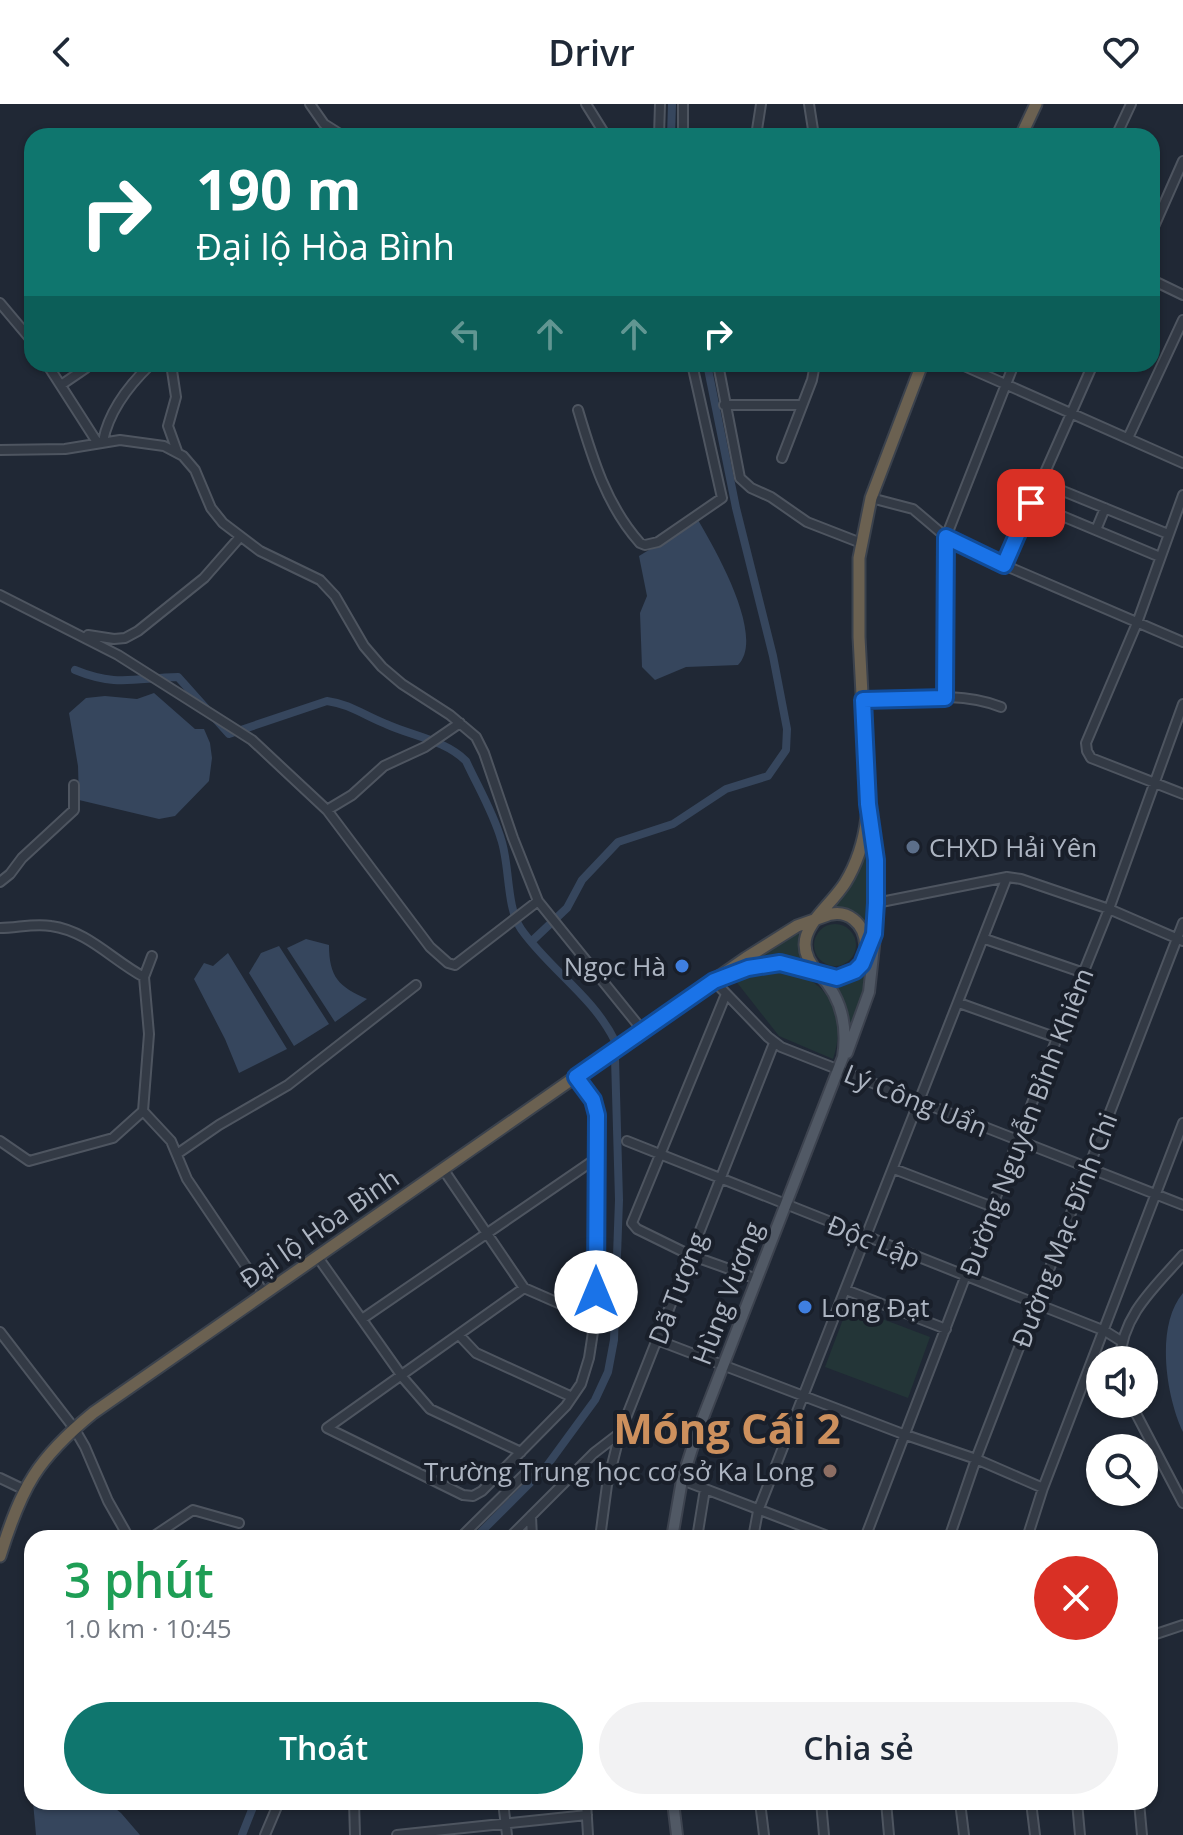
<!DOCTYPE html>
<html lang="vi">
<head>
<meta charset="utf-8">
<style>
  :root { --surface:#fff; --page:#f2f2f3; --text:#1f2937; --muted:#747a83; --accent:#0f766e }
  body { margin:0; font-family:"Open Sans",sans-serif; background:var(--page); color:var(--text); height:100vh; display:flex; flex-direction:column; font-size:30px; white-space:nowrap }
  * { box-sizing:border-box; margin:0 }
  p { font-size:26px; color:var(--muted) }
  .icon { flex:none; width:44px; height:44px; fill:none; stroke:currentColor; stroke-width:2; stroke-linecap:round; stroke-linejoin:round }
  .map { position:relative; flex:1; overflow:hidden }
  .side { position:absolute; left:24px; top:1426px; width:1134px; height:280px; display:flex; flex-direction:column; background:var(--surface); border-radius:24px; box-shadow:0 2px 6px #0004 }
  .side>* { flex:none }
  .banner { position:absolute; left:24px; top:24px; width:1136px; height:244px; border-radius:24px; box-shadow:0 2px 6px #0004; background:#0f766e; color:#fff; overflow:hidden }
  .fabs { position:absolute; left:1086px; top:1242px; display:grid; gap:16px }
  .fabs a { display:grid; place-items:center; width:72px; height:72px; border-radius:50%; background:var(--surface); box-shadow:0 2px 6px #0004; font-size:40px }
  .pin { position:absolute; display:grid; place-items:center; width:68px; height:68px; color:#fff; margin:-34px; border-radius:16px; box-shadow:0 4px 12px #0006 }
  .me { position:absolute; width:88px; margin:-44px; rotate:0deg; stroke-linejoin:round; filter:drop-shadow(0 0 6px #0008) }
  .turn { display:flex; align-items:center; gap:28px; height:168px; padding:0 40px; font-size:36px }
  .turn .icon { width:104px; height:104px; stroke-width:2.5 }
  .turn b { display:block; font-size:56px; line-height:68px }
  .lanes { display:flex; align-items:center; height:76px; padding:0 40px; background:#0003; justify-content:center; gap:40px; direction:ltr }
  .lanes .off { opacity:.35 }
  .round { display:grid; place-items:center; flex:none; width:84px; height:84px; border-radius:42px; background:var(--page) }
  .head { display:flex; align-items:center; justify-content:space-between; height:136px; padding:0 40px }
  h1 { font-size:48px; font-weight:600; line-height:60px; color:#1e9e55 }
  .primary-button { display:flex; gap:16px; margin-top:auto; padding:16px 40px }
  .primary-button a { flex:1; height:92px; border-radius:48px; background:var(--accent); color:#fff; font-size:32px; font-weight:600; line-height:92px; text-align:center }
  .primary-button a+a { background:var(--page); color:var(--text) }
  header { display:flex; justify-content:space-between; align-items:center; height:104px; padding:0 40px; background:var(--surface); font-size:36px; font-weight:600 }
  .map>svg:first-child { display:block }
  .green { fill:#233537 }
  .water { fill:#36465d }
  .lines { fill:none; stroke-linecap:round; stroke-linejoin:round }
  .canal { stroke:#36465d; stroke-width:8 }
  .minor-casing { stroke:#4e5560; stroke-width:12 }
  .major-casing { stroke:#3d434f; stroke-width:14 }
  .highway-casing { stroke:#3b424d; stroke-width:15 }
  .minor { stroke:#333a45; stroke-width:8 }
  .major { stroke:#515965; stroke-width:10 }
  .highway { stroke:#6b6151; stroke-width:11 }
  .route-casing { stroke:#114b97; stroke-width:20 }
  .route { stroke:#1a73e8; stroke-width:14 }
  .service-dot { fill:#5c6f8a; stroke:#191f2a; stroke-width:3 }
  .shop-dot { fill:#3f7fe0; stroke:#191f2a; stroke-width:3 }
  .education-dot { fill:#8d6e63; stroke:#191f2a; stroke-width:3 }
  .labels { text-anchor:middle; dominant-baseline:central; stroke-width:8; stroke-linejoin:round; paint-order:stroke }
  .poi-label { font-size:26px; fill:#adb5c2; stroke:#191f2a; text-anchor:start }
  .street-label { font-size:26px; fill:#adb5c2; stroke:#191f2a }
  .town-label { font-size:42px; font-weight:bold; fill:#cd905d; stroke:#191f2a }
</style>
</head>
<body>
<header><svg class="icon" aria-label="back" viewBox="0 0 24 24"><path d="M15 5l-7 7 7 7"/></svg>Drivr<svg class="icon" aria-label="heart" viewBox="0 0 24 24"><path d="M12 20l-8-8c-3-5 5-10 8-4 3-6 11-1 8 4z"/></svg></header>
<div class="map">
<svg width="1183" height="1731" viewBox="0 0 1183 1731">
  <rect width="100%" height="100%" fill="#202835"/>
  <!-- green -->
  <path class="green" d="M867,740L870,743L871,823L860,814L833,803L859,766Z
    M814 841a21 21 0 1 1 42 0a21 21 0 1 1-42 0Z
    M802,824L800,835L803,857L777,854L748,859Z
    M866,863L862,894L852,925L847,906L834,877L854,871Z
    M769,865C821,866 850,905 833,955L779,932L735,876Z
    M848,1202L930,1233L908,1294L825,1263Z"/>
  <!-- water -->
  <path class="water" d="M698,416C715,445 766,533 738,561L686,563L655,576L642,563L640,509L647,492L639,452Z
    M154,589L195,625H204L210,639L212,654L209,677L175,712L159,715L79,696L78,662L69,609L86,594L105,592L137,595Z
    M306,835L329,841C329,873 339,883 367,895L335,918L287,844Z
    M279,842L329,920L294,942L249,869L261,849Z
    M228,849L287,945L239,969L225,935L194,875L204,859L213,862Z
    M1183,1189V1328C1166,1292 1155,1222 1183,1189Z
    M33,1698H107L121,1709L140,1731H36Z"/>
  <g class="lines">
    <!-- canal -->
    <path class="canal" d="M671,32L672,0
      M75,566C116,583 135,574 178,573L229,630L327,597C350,600 365,612 386,620C412,632 445,636 466,657C478,683 493,708 501,735C510,761 506,803 521,825C549,865 593,892 615,937
      M532,837L567,804L582,776L618,738L673,720L726,685L768,672L786,646L787,625L773,552L736,404L707,260
      M475,1434L546,1363L595,1296L608,1268L614,1236L619,1096L615,954
      M242,1731L255,1698"/>
    <defs>
      <path id="minor" d="M310,0L324,20L343,32
        M586,0L606,32
        M809,0L814,32
        M659,32L660,0
        M683,32V0
        M756,32L761,0
        M1116,32L1131,0
        M1152,127L1183,57
        M1152,176L1183,191
        M0,199L32,237
        M47,260L97,338
        M171,260L176,293L168,322L177,347
        M718,260L740,374L751,384L771,393L807,418L861,439
        M960,260L1183,359
        M61,281L86,264L87,260
        M724,301H802
        M578,306C592,353 606,401 640,439L645,441L658,438L722,394L692,260
        M1128,334L1183,216
        M103,337C109,307 129,281 151,260
        M0,346L65,345L120,336L164,342L183,352L195,366L211,404L223,419L260,447L320,476L335,492L364,542L382,563L402,580L450,611L476,633L484,649L513,734L538,797L643,927
        M782,354L812,276L815,260
        M1041,378L1168,430
        M1183,391L1137,519L1086,639L1087,647L1091,654L1183,690
        M871,394L913,405L946,433L1004,461L1183,538
        M1031,399L1160,453
        M1096,426L1105,404
        M1004,461L1093,260
        M0,491L118,551L252,636L327,706L430,843L448,859L455,861L538,797
        M88,531L114,535L125,534L138,527L204,474L240,433
        M945,594L946,433L1014,260
        M863,596C906,595 960,586 1001,603
        M327,706L352,691L384,662L425,643L460,619
        M0,778L10,770L22,754L74,706V681
        M876,799L1007,773L1021,775L1109,805L1183,837
        M0,824C17,824 34,819 51,822C88,827 112,856 144,873
        M985,835L1084,869
        M152,852L144,873L149,930L143,1007L171,1037L187,1075L264,1189
        M714,877L768,933L781,943L1183,1101
        M726,890L632,1119L637,1125L690,1151L757,1175
        M959,899L1057,934
        M0,1037L29,1057L113,1034L143,1007
        M627,1037L1105,1227L1121,1237
        M177,1050L219,1021L288,981L416,881
        M443,1065L524,1184L595,1215
        M894,1065L993,1103
        M317,1152L404,1275L430,1305L521,1348
        M524,1184L327,1324L463,1391L473,1392L482,1387L566,1302L581,1280L589,1254L595,1215L597,1011L593,996L576,973
        M846,1186L946,1225
        M362,1215L597,1054
        M0,1228L74,1324L85,1343L108,1397L129,1434
        M459,1231L476,1249L572,1293
        M657,1236L903,1330L976,1355L1043,1384
        M1120,1256C1122,1211 1155,1183 1183,1151
        M1131,1300L1183,1399
        M0,1374L25,1386
        M682,1376L833,1434
        M531,1412L532,1434
        M151,1434L193,1406L239,1419
        M460,1434L530,1365
        M509,1434L594,1349L620,1329
        M600,1434L607,1381L620,1329L774,939
        M697,1434L705,1385
        M753,1434L758,1407L1007,773
        M865,1434L1057,934L1109,805L1183,600
        M949,1434L976,1355L1183,819
        M1027,1434L1043,1384L1183,1019
        M1150,1532L1183,1521
        M354,1698L355,1731
        M503,1698L507,1731
        M586,1698L588,1731
        M760,1698L764,1731
        M821,1698L824,1731
        M886,1698L889,1731
        M960,1698L964,1731
        M1031,1698L1035,1731
        M1077,1698L1080,1731
        M1139,1698L1142,1731
        M265,1731L279,1698
        M397,1731L587,1711"/>
      <path id="major" d="M847,949L869,888L875,833
        M672,1434L682,1376L697,1329L843,953C848,921 841,892 818,869
        M673,1698L677,1731"/>
      <path id="highway" d="M1021,32L1036,0
        M822,813C875,790 887,892 818,869C784,831 825,810 845,779C858,758 864,737 867,713
        M866,851L876,818V756L866,667L859,533V454L871,394L922,260
        M729,871C758,860 788,854 817,869
        M0,1452C22,1382 37,1355 93,1309L746,854L797,822L828,811"/>
    </defs>
    <!-- minor casing -->
    <use href="#minor" class="minor-casing"/>
    <!-- major casing -->
    <use href="#major" class="major-casing"/>
    <!-- highway casing -->
    <use href="#highway" class="highway-casing"/>
    <!-- minor -->
    <use href="#minor" class="minor"/>
    <!-- major -->
    <use href="#major" class="major"/>
    <!-- highway -->
    <use href="#highway" class="highway"/>
  </g>
  <g class="lines">
    <defs>
      <path id="route" d="M596,1188L597,1011L593,996L576,973L714,877L748,864L780,859L837,874L855,867L862,860L874,830L876,799V756L868,700L863,596L945,594L946,433L1004,461L1031,399"/>
    </defs>
    <!-- route casing -->
    <use href="#route" class="route-casing"/>
    <!-- route -->
    <use href="#route" class="route"/>
  </g>
  <!-- markers -->
  <circle class="service-dot" cx="913" cy="743" r="8"/>
  <g class="shop-dot">
    <circle cx="682" cy="862" r="8"/>
    <circle cx="805" cy="1203" r="8"/>
  </g>
  <circle class="education-dot" cx="830" cy="1367" r="8"/>
  <g class="labels">
    <!-- poi labels -->
    <g class="poi-label">
      <text x="929" y="743">CHXD Hải Yên</text>
      <text x="666" y="862" text-anchor="end">Ngọc Hà</text>
      <text x="821" y="1203">Long Đạt</text>
      <text x="814" y="1367" text-anchor="end">Trường Trung học cơ sở Ka Long</text>
    </g>
    <!-- street labels -->
    <g class="street-label">
      <text transform="translate(916 996) rotate(22)">Lý Công Uẩn</text>
      <text transform="translate(1026 1018) rotate(-69)">Đường Nguyễn Bỉnh Khiêm</text>
      <text transform="translate(319 1124) rotate(-35)">Đại lộ Hòa Bình</text>
      <text transform="translate(1064 1126) rotate(-69)">Đường Mạc Đĩnh Chi</text>
      <text transform="translate(874 1137) rotate(22)">Độc Lập</text>
      <text transform="translate(677 1184) rotate(-69)">Dã Tượng</text>
      <text transform="translate(727 1189) rotate(-69)">Hùng Vương</text>
    </g>
    <!-- town labels -->
    <g class="town-label">
      <text x="727" y="1323">Móng Cái 2</text>
    </g>
  </g>
</svg>
<div class="fabs">
<a><svg class="icon" aria-label="sound" viewBox="0 0 24 24"><path d="M4 9h4l5-4v14l-5-4H4zM17 9q2 3 0 6"/></svg></a>
<a><svg class="icon" aria-label="search" viewBox="0 0 24 24"><circle cx="10" cy="10" r="6"/><path d="M15 15l6 6"/></svg></a>
</div>
<div class="pin" style="left:1031px;top:399px;background:#d93025"><svg class="icon" aria-label="arrive" viewBox="0 0 24 24"><path d="M6 21V4h12l-3 4 3 4H6"/></svg></div>
<svg class="me" style="left:596px;top:1188px" viewBox="-20 -20 40 40"><circle r="19" fill="#fff"/><path d="M0-13L10 11 0 6-10 11z" fill="#1a73e8"/></svg>
<div class="banner">
<div class="turn"><svg class="icon" aria-label="right" viewBox="0 0 24 24"><path d="M7 20v-9h11M14 6l5 5-5 5"/></svg><div><b>190 m</b>Đại lộ Hòa Bình</div></div>
<div class="lanes"><svg class="icon off" aria-label="left" viewBox="0 0 24 24"><path d="M17 20v-9H6M10 6l-5 5 5 5"/></svg><svg class="icon off" aria-label="ahead" viewBox="0 0 24 24"><path d="M12 20V5M6 11l6-6 6 6"/></svg><svg class="icon off" aria-label="ahead" viewBox="0 0 24 24"><path d="M12 20V5M6 11l6-6 6 6"/></svg><svg class="icon" aria-label="right" viewBox="0 0 24 24"><path d="M7 20v-9h11M14 6l5 5-5 5"/></svg></div>
</div>
<section class="side">
<div class="head"><div><h1>3 phút</h1><p>1.0 km · 10:45</p></div><a class="round" style="background:#d93025;color:#fff"><svg class="icon" aria-label="close" viewBox="0 0 24 24"><path d="M6 6l12 12M18 6L6 18"/></svg></a></div>
<div class="primary-button"><a>Thoát</a><a>Chia sẻ</a></div>
</section>
</div>
</body>
</html>
